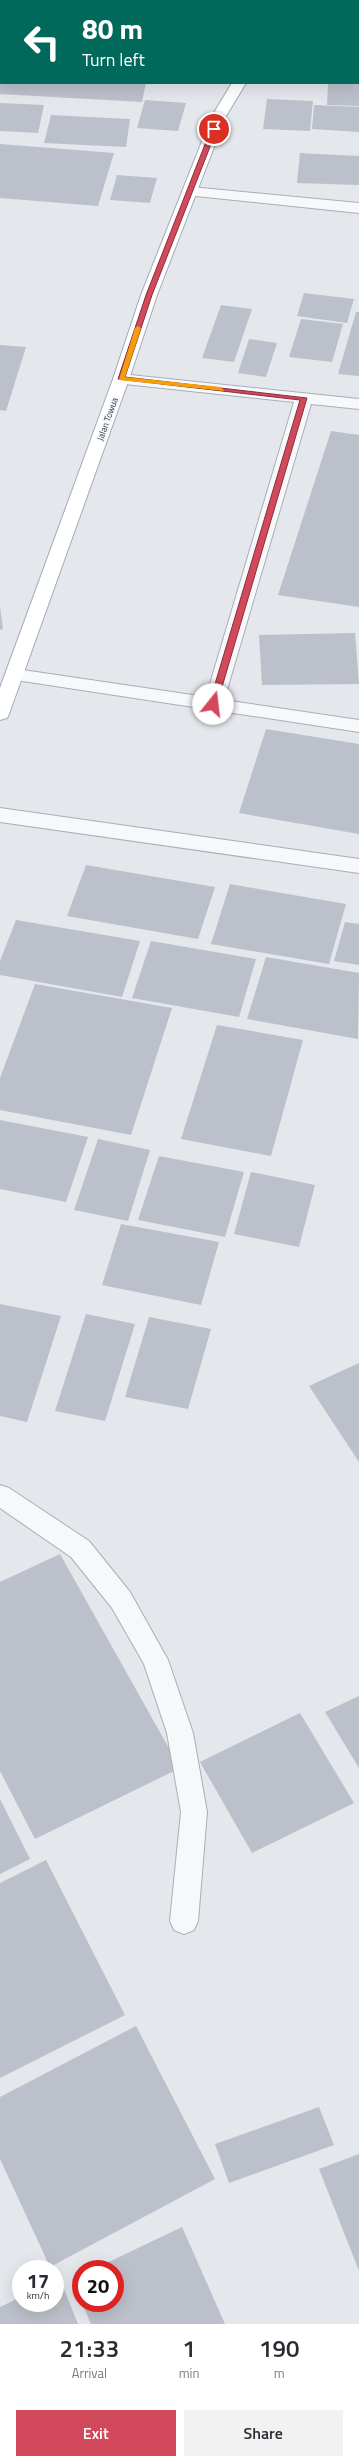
<!DOCTYPE html>
<html lang="en">
<head>
<meta charset="utf-8">
<style>
  :root { --surface:#fff; --page:#f2f2f3; --text:#2b2b33; --muted:#7c7c81; --accent:#d1495b }
  body { margin:0; font-family:"Titillium Web",sans-serif; background:var(--page); color:var(--text); height:100vh; display:flex; flex-direction:column; font-size:15px; white-space:nowrap }
  * { box-sizing:border-box; margin:0 }
  p { font-size:13px; color:var(--muted) }
  .icon { flex:none; width:22px; height:22px; fill:none; stroke:currentColor; stroke-width:2; stroke-linecap:round; stroke-linejoin:round }
  .map { position:relative; height:2324px; overflow:hidden }
  .drawer { display:flex; flex-direction:column; background:var(--surface); flex:1 }
  .drawer>* { flex:none }
  .banner { position:absolute; left:0px; top:0px; width:359px; height:84px; box-shadow:0 4px 16px #0002; background:#00695c; color:#fff; overflow:hidden }
  .speed { position:absolute; left:12px; top:2260px; display:flex; gap:8px; font-size:20px; font-weight:700; text-align:center }
  .speed>* { display:grid; place-content:center; width:52px; height:52px; border-radius:50%; background:var(--surface); box-shadow:0 4px 16px #0002; line-height:1 }
  .speed small { font-size:10px; font-weight:400 }
  .speed .limit { border:6px solid #d22; background:#fff; color:#111 }
  .pin { position:absolute; display:grid; place-items:center; width:34px; height:34px; color:#fff; margin:-17px; border:2px solid #fff; border-radius:50%; box-shadow:0 1px 4px #0007 }
  .me { position:absolute; width:44px; margin:-22px; rotate:16deg; stroke-linejoin:round; filter:drop-shadow(0 0 3px #0008) }
  .turn { display:flex; align-items:center; gap:14px; height:84px; padding:0 16px; font-size:18px }
  .turn .icon { width:52px; height:52px; stroke-width:2.5 }
  .turn b { display:block; font-size:28px; line-height:34px }
  .eta { display:flex; justify-content:space-evenly; align-items:center; height:68px; text-align:center }
  .eta b { font-size:24px; font-weight:600; line-height:28px }
  .action { display:flex; gap:8px; margin-top:auto; padding:8px 16px }
  .action a { flex:1; height:46px; border-radius:0px; background:var(--accent); color:#fff; font-size:16px; font-weight:600; line-height:46px; text-align:center }
  .action a+a { background:var(--page); color:var(--text) }
  .map>svg:first-child { display:block }
  .building { fill:#bbc0ca }
  .lines { fill:none; stroke-linecap:round; stroke-linejoin:round }
  .service-casing { stroke:#a9aeb7; stroke-width:2 }
  .minor-casing { stroke:#a9aeb7; stroke-width:2 }
  .primary-casing { stroke:#a3abb8; stroke-width:2 }
  .service { fill:#f7f8fa; fill-rule:evenodd }
  .minor { fill:#f7f8fa; fill-rule:evenodd }
  .primary { fill:#fff; fill-rule:evenodd }
  .route { fill:#d1495b; stroke:#882f3b }
  .slow { fill:#f59e0b }
  .labels { text-anchor:middle; dominant-baseline:central; stroke-width:3.5; stroke-linejoin:round; paint-order:stroke }
  .far-street-label { font-size:9px; fill:#2b3445; stroke:#f4f6f9 }
</style>
</head>
<body>
<div class="map">
<svg width="359" height="2324" viewBox="0 0 359 2324">
  <rect width="100%" height="100%" fill="#e4e7ec"/>
  <!-- building -->
  <path class="building" d="M0,83H146L142,102L0,94Z
    M328,83H359V106L327,105Z
    M267,99L313,101L310,131L263,129Z
    M145,100L186,103L178,131L137,128Z
    M0,103L44,105L38,133L0,131Z
    M314,105L359,107V132L312,129Z
    M51,115L130,119L126,147L44,143Z
    M0,144L114,153L98,206L0,198Z
    M300,153L359,156V185L297,183Z
    M117,175L157,178L150,203L110,200Z
    M304,293L354,299L347,323L297,316Z
    M221,305L252,309L234,362L202,358Z
    M356,312H359V376L338,374Z
    M301,319L343,324L332,362L289,357Z
    M249,339L277,343L266,377L238,373Z
    M0,345L26,347L6,411L0,410Z
    M331,431L359,435V607L278,595Z
    M0,606L3,629L0,630Z
    M355,633L359,684L262,685L259,635Z
    M266,729L359,744V834L239,813Z
    M86,865L215,887L198,939L67,916Z
    M230,884L346,904L329,964L211,944Z
    M16,920L140,941L122,997L0,975V961Z
    M345,922L359,924V965L334,961Z
    M151,941L256,959L239,1017L132,998Z
    M266,957L359,973L358,1039L247,1019Z
    M35,984L172,1008L131,1135L0,1110V1078Z
    M217,1025L303,1040L271,1156L181,1139Z
    M0,1120L88,1137L66,1202L0,1189Z
    M98,1139L150,1150L128,1221L74,1210Z
    M159,1156L244,1172L225,1237L138,1220Z
    M251,1172L315,1185L299,1247L234,1234Z
    M121,1224L219,1242L201,1305L102,1285Z
    M0,1304L61,1316L27,1422L0,1416Z
    M86,1314L135,1324L105,1421L55,1411Z
    M149,1317L211,1329L188,1409L125,1397Z
    M359,1363V1462L309,1386Z
    M60,1554L180,1768L35,1839L0,1771V1582Z
    M359,1696V1768L325,1712Z
    M300,1713L354,1803L252,1853L200,1762Z
    M0,1799L30,1859L0,1874Z
    M46,1860L125,2015L0,2078V1883Z
    M136,2026L215,2179L50,2267L0,2159V2097Z
    M319,2107L334,2145L229,2183L215,2144Z
    M359,2154V2271L319,2169Z
    M182,2227L225,2324H91L82,2303H115V2269H94Z
    M81,2275V2300L72,2279Z
    M60,2279L78,2324H0V2307L21,2297V2303H55V2281Z"/>
  <g class="lines">
    <defs>
      <path id="service" d="M191,187L359,203V213L186,195L183,192Z
        M121,374L359,399V409L311,404L224,700L359,720V732L9,679L7,675L9,671L16,669L206,697L294,402L115,383L113,379L115,375Z"/>
      <path id="minor" d="M228,0H243L244,1H229Z
        M0,808L359,859V873L0,822Z
        M0,1485L9,1488L89,1541L130,1592L168,1660L193,1733L207,1812L198,1921L194,1930L184,1934L174,1930L170,1921L181,1812L167,1733L144,1664L112,1608L71,1557L0,1508Z"/>
      <path id="primary" d="M232,83H246L226,116L157,295L129,379L9,714L7,718L0,720V688L113,379L141,295L212,116Z"/>
    </defs>
    <!-- service casing -->
    <use href="#service" class="service-casing"/>
    <!-- minor casing -->
    <use href="#minor" class="minor-casing"/>
    <!-- primary casing -->
    <use href="#primary" class="primary-casing"/>
    <!-- service -->
    <use href="#service" class="service"/>
    <!-- minor -->
    <use href="#minor" class="minor"/>
    <!-- primary -->
    <use href="#primary" class="primary"/>
  </g>
  <!-- route -->
  <path class="route" d="M214,127L217,129L152,295L125,377L307,398L217,704L213,707L209,704L300,400L118,379L146,295L211,129Z"/>
  <!-- slow -->
  <path class="slow" d="M138,326L141,328L125,377L221,387L224,391L119,380L135,328Z"/>
  <g class="labels">
    <!-- far-street labels -->
    <g class="far-street-label">
      <text transform="translate(107 419) rotate(-70)">Jalan Towua</text>
    </g>
  </g>
</svg>
<div class="speed"><div>17<small>km/h</small></div><div class="limit">20</div></div>
<div class="pin" style="left:214px;top:129px;background:#d93025"><svg class="icon" aria-label="arrive" viewBox="0 0 24 24"><path d="M6 21V4h12l-3 4 3 4H6"/></svg></div>
<svg class="me" style="left:213px;top:704px" viewBox="-20 -20 40 40"><circle r="19" fill="#fff"/><path d="M0-13L10 11 0 6-10 11z" fill="#d1495b"/></svg>
<div class="banner">
<div class="turn"><svg class="icon" aria-label="left" viewBox="0 0 24 24"><path d="M17 20v-9H6M10 6l-5 5 5 5"/></svg><div><b>80 m</b>Turn left</div></div>
</div>
</div>
<section class="drawer">
<div class="eta">
<div><b>21:33</b><p>Arrival</p></div>
<div><b>1</b><p>min</p></div>
<div><b>190</b><p>m</p></div>
</div>
<div class="action"><a>Exit</a><a>Share</a></div>
</section>
</body>
</html>
